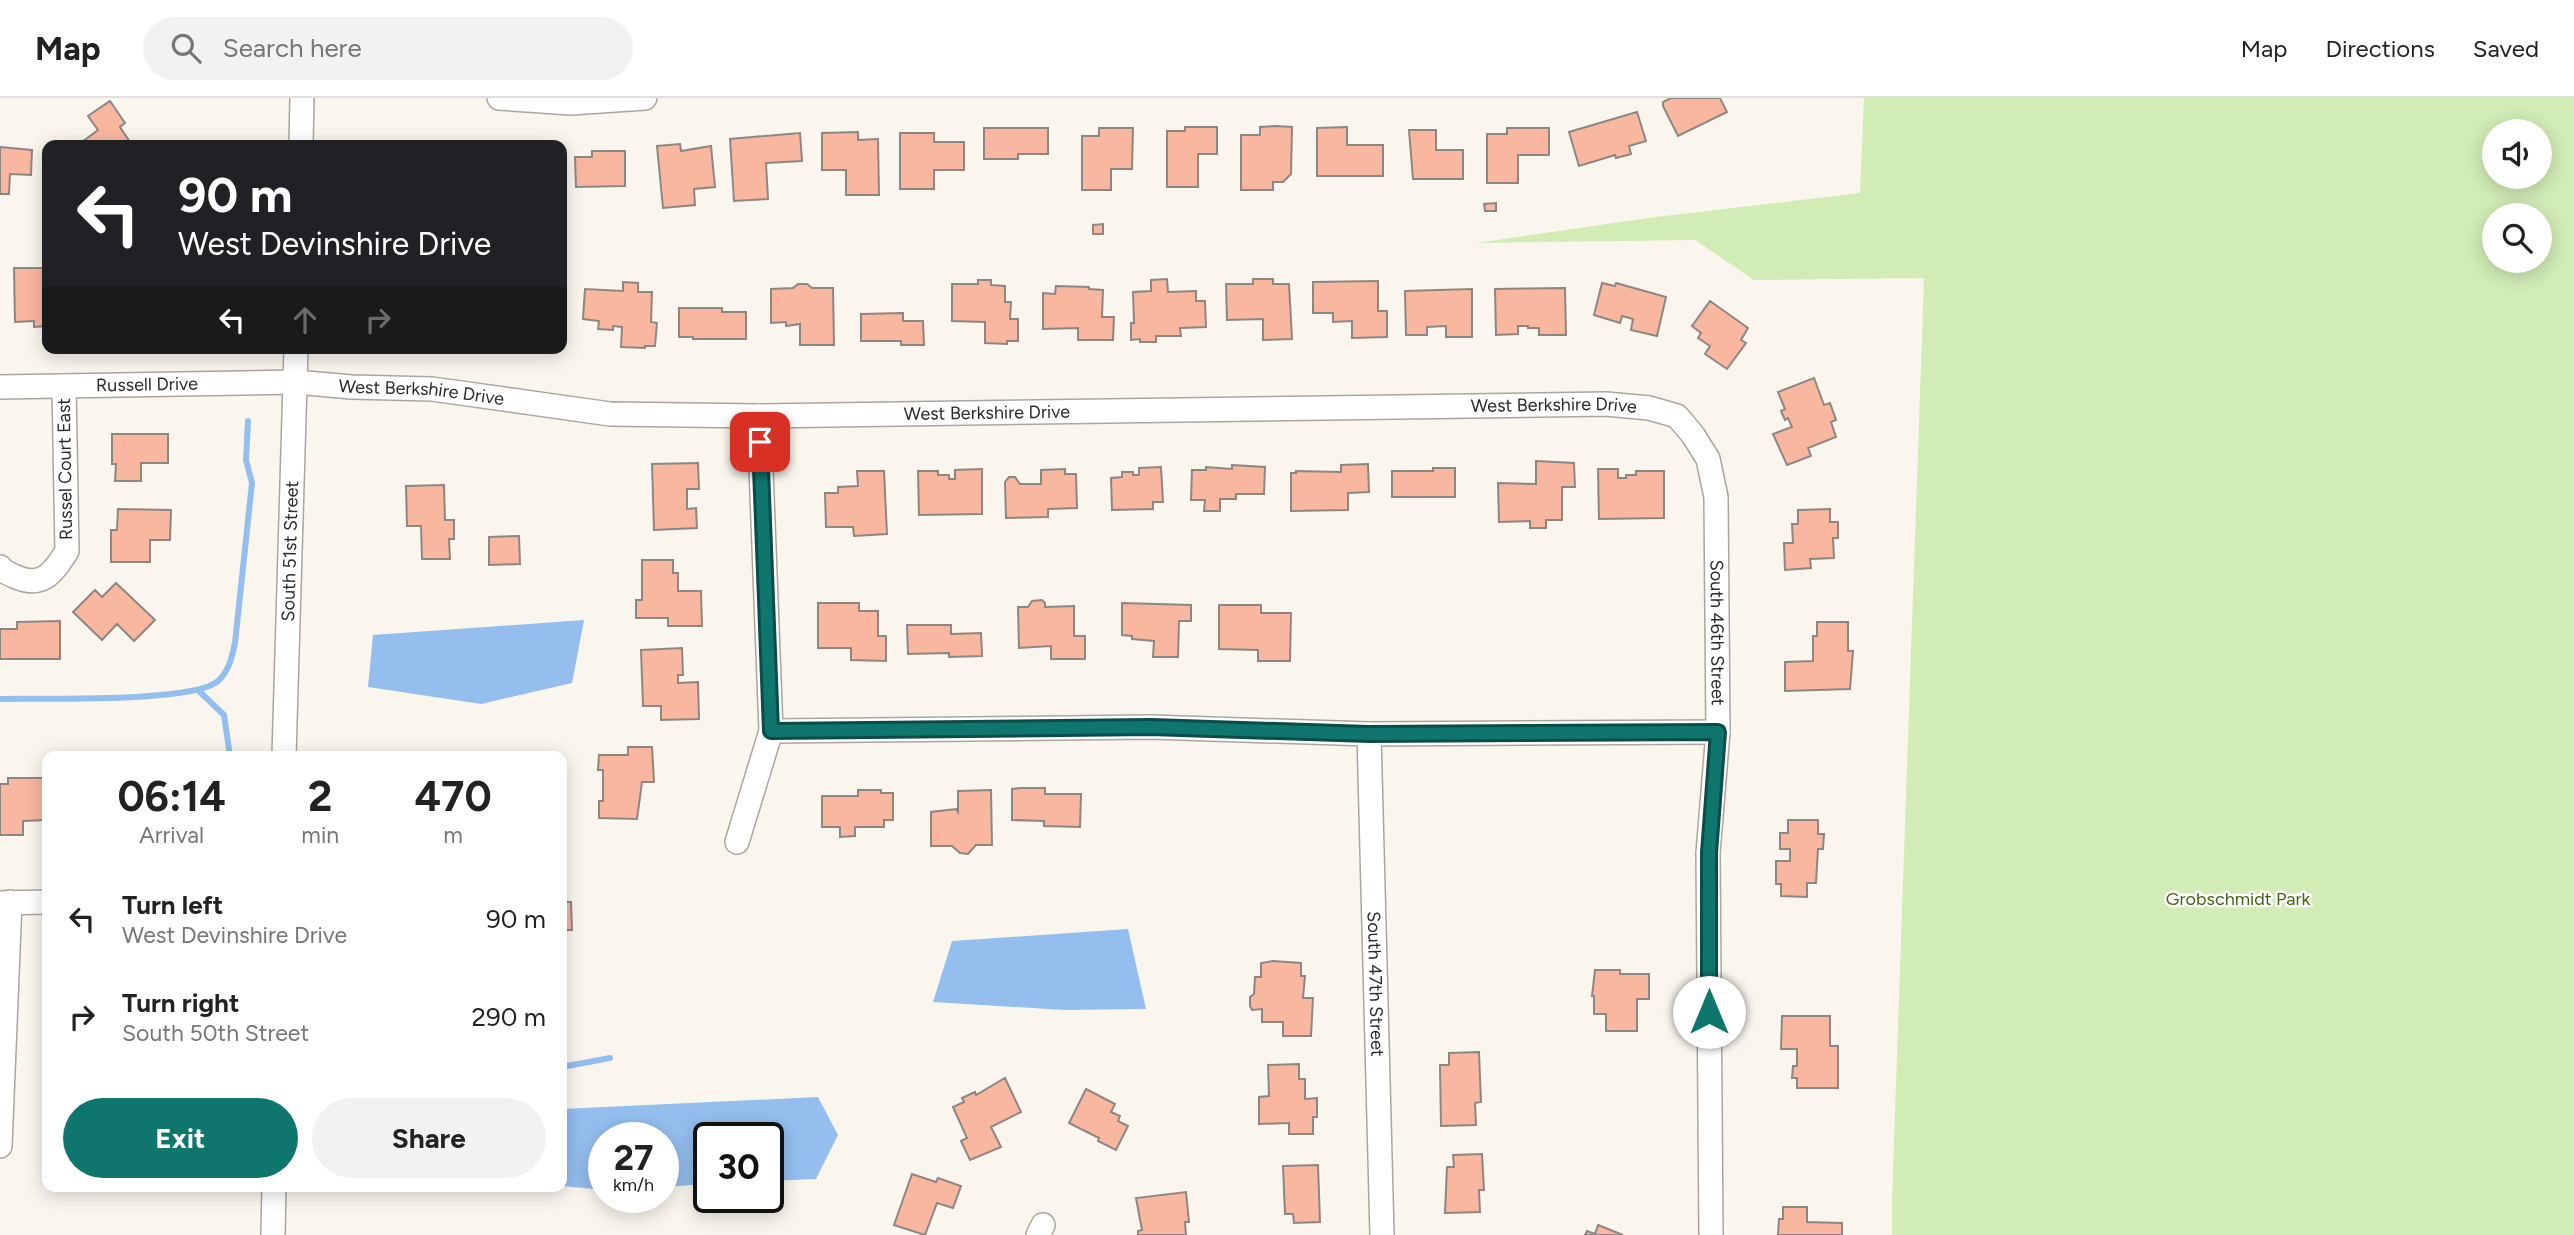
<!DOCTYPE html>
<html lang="en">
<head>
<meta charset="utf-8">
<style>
  :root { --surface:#fff; --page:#f2f2f2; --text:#222; --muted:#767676; --line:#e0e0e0; --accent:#0f766e }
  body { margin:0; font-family:Figtree,sans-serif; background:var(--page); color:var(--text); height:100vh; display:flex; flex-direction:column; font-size:26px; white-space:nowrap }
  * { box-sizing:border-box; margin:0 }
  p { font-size:23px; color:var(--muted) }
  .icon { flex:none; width:38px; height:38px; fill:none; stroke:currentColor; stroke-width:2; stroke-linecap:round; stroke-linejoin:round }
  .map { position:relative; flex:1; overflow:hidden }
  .drawer { position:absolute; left:42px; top:653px; width:525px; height:441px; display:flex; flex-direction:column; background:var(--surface); border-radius:14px; box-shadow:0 4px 18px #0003 }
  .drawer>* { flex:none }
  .guide { position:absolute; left:42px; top:42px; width:525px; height:214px; border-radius:14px; box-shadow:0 4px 18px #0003; background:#202124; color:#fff; overflow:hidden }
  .tools { position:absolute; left:2482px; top:21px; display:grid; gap:14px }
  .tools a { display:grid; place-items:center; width:70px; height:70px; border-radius:50%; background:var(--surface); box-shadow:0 4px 18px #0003; font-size:35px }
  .speed { position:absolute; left:588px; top:1024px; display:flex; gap:14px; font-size:35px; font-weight:700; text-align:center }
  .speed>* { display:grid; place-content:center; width:91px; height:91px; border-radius:50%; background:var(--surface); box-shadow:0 4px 18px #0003; line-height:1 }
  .speed small { font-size:18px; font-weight:400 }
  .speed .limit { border:4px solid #111; border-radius:10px; background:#fff; color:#111 }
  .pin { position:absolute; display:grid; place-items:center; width:60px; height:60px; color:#fff; margin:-30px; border-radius:14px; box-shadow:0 4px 10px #0006 }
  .me { position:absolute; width:77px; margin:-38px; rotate:0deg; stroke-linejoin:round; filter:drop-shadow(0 0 5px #0008) }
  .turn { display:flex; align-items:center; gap:24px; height:147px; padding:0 21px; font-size:32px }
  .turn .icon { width:91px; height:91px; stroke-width:2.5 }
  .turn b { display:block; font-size:49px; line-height:60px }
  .lanes { display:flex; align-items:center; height:66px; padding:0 21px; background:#0003; justify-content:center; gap:35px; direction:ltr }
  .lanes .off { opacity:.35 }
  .eta { display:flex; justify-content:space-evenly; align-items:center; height:119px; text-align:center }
  .eta b { font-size:42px; font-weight:700; line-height:49px }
  .action { display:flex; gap:14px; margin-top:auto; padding:14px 21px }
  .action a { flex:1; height:80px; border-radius:42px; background:var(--accent); color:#fff; font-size:28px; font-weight:700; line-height:80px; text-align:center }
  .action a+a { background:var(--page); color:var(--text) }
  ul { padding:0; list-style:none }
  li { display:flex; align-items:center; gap:21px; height:98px; padding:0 21px }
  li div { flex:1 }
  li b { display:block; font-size:26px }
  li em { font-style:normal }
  header { display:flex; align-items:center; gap:42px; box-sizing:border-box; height:98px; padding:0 35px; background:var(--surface); border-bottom:2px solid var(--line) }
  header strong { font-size:33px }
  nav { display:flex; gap:38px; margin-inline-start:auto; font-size:24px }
  .search { width:490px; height:63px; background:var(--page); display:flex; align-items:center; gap:18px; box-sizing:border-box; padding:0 24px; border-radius:38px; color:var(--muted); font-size:26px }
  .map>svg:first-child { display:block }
  .green { fill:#d1ecb5; fill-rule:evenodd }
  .water { fill:#93beee }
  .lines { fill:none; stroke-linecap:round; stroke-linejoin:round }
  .stream { stroke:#93beee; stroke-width:6 }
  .building { fill:#f9b7a0; stroke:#8e8683; stroke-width:2 }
  .minor-casing { stroke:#aaa69f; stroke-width:26 }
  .minor { stroke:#fff; stroke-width:23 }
  .route-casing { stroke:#0a4d48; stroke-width:18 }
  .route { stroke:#0f766e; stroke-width:12 }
  .labels { text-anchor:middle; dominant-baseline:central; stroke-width:5; stroke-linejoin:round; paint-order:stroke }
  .street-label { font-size:18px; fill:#2c2a27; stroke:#fff }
  .park-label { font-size:18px; fill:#436311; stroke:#fff }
</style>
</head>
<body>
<header>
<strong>Map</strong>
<div class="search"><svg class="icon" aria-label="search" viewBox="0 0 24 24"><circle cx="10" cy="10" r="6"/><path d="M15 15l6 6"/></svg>Search here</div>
<nav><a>Map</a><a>Directions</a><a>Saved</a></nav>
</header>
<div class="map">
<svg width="2574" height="1137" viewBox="0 0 2574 1137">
  <rect width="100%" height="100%" fill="#faf6ee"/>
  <!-- green -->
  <path class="green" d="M1864,0H2574V1137H1892V1102L1924,180L1754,182L1695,142L1476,145L1648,120L1860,95ZM2494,33H2539V79H2494ZM2494,117H2539V163H2494Z"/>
  <!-- water -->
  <path class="water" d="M584,522L572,585L481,606L368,589L373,537Z
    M1128,831L1146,911L1065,912L933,904L952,843Z
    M818,999L838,1037L816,1081L768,1083V1040H709V1086L663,1089V1040H604V1092L562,1088V1011Z"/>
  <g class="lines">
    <!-- stream -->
    <path class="stream" d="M199,593L224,617L230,658
      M0,601C39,600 194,605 218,583C229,573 232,559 235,545L252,385L246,362L248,323
      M562,969L610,960"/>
  </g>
  <!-- building -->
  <path class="building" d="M1671,0H1720L1727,14L1678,38L1663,8V4Z
    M110,3L125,25L120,29L132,47H78L98,32L88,18Z
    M1637,14L1646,43L1629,48L1631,56L1616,60L1615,57L1579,68L1569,34Z
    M1276,28L1292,29L1291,76L1283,84H1273V92H1241V37H1260V29Z
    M1185,29H1217V56H1198V89H1167V33H1185Z
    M1347,29V47H1383V78H1317V30Z
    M984,30H1048V56H1018V61H984Z
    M1099,30H1133L1132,71H1111V92H1082V38H1099Z
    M1507,30H1549V57H1518V85H1487V36H1507Z
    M1409,32H1436V52H1463V81H1413Z
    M858,34V42L878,41L879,97H846V72H822V35Z
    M800,35L802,63L766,65L768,101L734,103L730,41Z
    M900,35H934V44H964V72H934V91H900Z
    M680,46L681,53L711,48L715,89L694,91L695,107L663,110L657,48Z
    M0,49L32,52L31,77L10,76L9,96H0Z
    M592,53H625V88L576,89L575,59H592Z
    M1496,105V113H1485L1484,106Z
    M1103,126V136H1093V127Z
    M14,170H44V173H47V228L34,229V223L15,224Z
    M1167,181L1168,194L1196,193V203H1205L1206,229L1180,230L1181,238H1156V244H1140V241L1131,242V225H1134L1133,194L1151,193V182Z
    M1253,181H1273V186H1289L1292,241L1263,242V221L1227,222L1226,186H1253Z
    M978,182H991V187L1005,188V204H1011L1010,221H1018V243H1007V246L985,245V224L952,223V186H978Z
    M1378,183V213H1387V239L1352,240V223L1333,224V215H1313V184Z
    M623,184L638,185V194H652L651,224L657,225L655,248H645V250L621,249L622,229L613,228V232L598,231L599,223L583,221L585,191L623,193Z
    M1602,185L1615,188L1616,185L1666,199L1657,238L1631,232L1633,221L1622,218L1620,225L1594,217Z
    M798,186H807L812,190H833L834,247H800V226L786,228V224L771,225V191L793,190Z
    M1056,188L1089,189V191L1103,192L1102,219H1114L1113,242H1078V230L1043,231V195L1055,196Z
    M1565,190L1566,237H1539V230H1528V228H1518V236L1496,237L1495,191Z
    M1472,191V239H1446V228L1427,229V237H1406L1405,193Z
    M1710,203L1748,230L1741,242L1746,245L1727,271L1705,256L1710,248L1698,240L1701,235L1692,228Z
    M679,210H722V214H746V241H693V239H679Z
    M903,215V223H923L924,247H901V243H861V216Z
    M1814,280L1824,307L1830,305L1836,322L1831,324L1836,339L1808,350L1811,358L1787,367L1773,336L1792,329L1788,320L1785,322L1781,313L1785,311L1778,294Z
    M112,336H168V365H141V383H115L116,366H112Z
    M1536,363L1574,365L1575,389H1562V422H1546V430H1530V423L1499,424L1498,385L1536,386Z
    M698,365L699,391H687V411L696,410L697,430L654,432L652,366Z
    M1368,366L1369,394L1348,395V412L1291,413V375H1296V373L1341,374V367Z
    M1232,367L1265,369L1264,396H1236V401H1220V413H1204L1205,402H1191L1192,372H1206V369L1232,371Z
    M1161,369L1163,404H1153V411L1112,412L1111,380L1122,379V374H1133V377H1139V370Z
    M1433,370H1455V399H1392V373H1433Z
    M982,371V416L919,417L918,373H938V377H949V381H955V372Z
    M1065,371V376H1076L1077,410L1048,411V419L1006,420L1005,384L1009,379H1015L1020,386H1041V372Z
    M1598,371H1618V380H1626V377H1636V373H1664V420L1599,421Z
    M857,373H884L887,436L854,438L853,429H826L825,395H838V389L858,388Z
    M444,387L445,422H454V441H449L450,461H422L421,428H407L406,388Z
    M118,411L171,412L170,442H150V464H111V432H117Z
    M1830,411V424H1838V440H1833L1834,460L1810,461L1811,470L1785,472L1784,445H1793L1792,426H1798V412Z
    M519,438L520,466L489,467V439Z
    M642,462H673V475H678V493H701L702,528H668V520H636V502H642Z
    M116,485L155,522L134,543L117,526L102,542L73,514L95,492L102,499Z
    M1042,502L1045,505V509L1074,508V538H1085V561H1051V548L1019,550L1018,509H1028L1032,503Z
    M818,505H859V513H878V538H886V563L851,562V550H818Z
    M1122,505L1191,507V523H1179L1178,559H1153L1154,543L1132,541V538L1122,537Z
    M1219,507H1261V515H1291L1290,563H1258V552L1219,551Z
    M60,523V561H0V531H17V524Z
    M1817,524H1848V553H1853L1850,591L1785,593V564L1813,563V538H1817Z
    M907,527H951V536L981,535L982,558L949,559V555L908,556Z
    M682,550L683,577H678V585L698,584L699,621L661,622V608H643L641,552Z
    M628,649H652L654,684H642L637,721L599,720V703H603V672H598L599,657H628Z
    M8,680H44V685H47V722L23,723V737H0V686H8Z
    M1021,690H1045V696H1081L1080,729L1044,728V723L1012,722V691Z
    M858,692H881V695H893V722H884V729H855V738L840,739V729H822V698H858Z
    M991,692L992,747H976L968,756L960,755L952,748H931V714L956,711L958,714V693Z
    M1788,722H1818V736H1824L1823,751H1818L1816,785H1807V799L1781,798V786H1776V763H1790V751H1780V735H1788Z
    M562,804H571L572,832H562Z
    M1273,863L1301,865V878H1305L1303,900H1313L1311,938H1283V924H1262V911L1252,912L1250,908V899L1254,896L1255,879H1261V865Z
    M1595,872H1620V876H1649V901H1637V933H1606V916H1594V898H1592Z
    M1782,918H1830V948H1838V990H1797V980H1792L1793,968H1797V951H1781Z
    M1479,954L1481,1004L1475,1005L1476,1027L1441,1028L1440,967H1449V955Z
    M1299,966V981H1305V1001L1317,1000V1019H1313V1036H1289V1025L1259,1026V999L1269,998L1268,967Z
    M1005,980L1021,1014L991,1029L1001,1049L970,1062L961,1043L967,1040L953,1009L964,1004L962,1000L975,994L976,997Z
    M1086,991L1115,1006L1111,1014L1120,1018L1118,1023L1128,1028L1116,1052L1098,1043L1099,1040L1069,1025Z
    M1482,1056L1484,1092H1479L1480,1114L1445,1115L1447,1069H1454L1453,1057Z
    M1318,1067L1320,1124L1294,1125L1293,1116H1285L1283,1068Z
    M912,1076L936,1084L938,1080L961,1088L953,1110L937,1105L925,1137L894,1127Z
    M1186,1094L1189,1124H1185L1186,1137H1138V1133L1142,1132L1136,1100Z
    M1783,1109H1807V1124L1842,1125V1137H1778L1779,1121H1783Z
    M1598,1127L1623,1137H1585L1587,1133L1595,1136Z"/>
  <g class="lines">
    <defs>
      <g id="minor">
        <path d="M499,0L571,5L645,0"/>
        <path d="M301,47L302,0"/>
        <path id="s1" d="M0,289L295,284L352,289L432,291L610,316L759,318L1606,306L1649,310L1677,318L1693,337L1708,361L1716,399L1718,634L1708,755L1711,1137"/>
        <path d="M0,469C4,474 7,475 14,478C41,491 53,476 67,453L64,288"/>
        <path d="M771,633L1151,629L1369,636L1718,634"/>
        <path id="s2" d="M1369,636L1382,1137"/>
        <path id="s3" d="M284,658L296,250"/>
        <path d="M737,744L771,633L759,318"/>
        <path d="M0,805L47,804"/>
        <path d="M0,1048L10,804"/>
        <path d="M273,1137L274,1088"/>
        <path d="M1038,1137L1043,1127"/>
      </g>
    </defs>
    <!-- minor casing -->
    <use href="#minor" class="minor-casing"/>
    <!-- minor -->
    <use href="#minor" class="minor"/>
  </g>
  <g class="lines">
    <defs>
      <path id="route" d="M760,344L771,633L1151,629L1369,636L1718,634L1709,755V914"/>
    </defs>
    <!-- route casing -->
    <use href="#route" class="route-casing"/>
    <!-- route -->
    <use href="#route" class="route"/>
  </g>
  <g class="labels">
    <!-- street labels -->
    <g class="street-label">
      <text stroke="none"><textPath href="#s1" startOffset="147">Russell Drive</textPath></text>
      <text stroke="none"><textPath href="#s1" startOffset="422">West Berkshire Drive</textPath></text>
      <text stroke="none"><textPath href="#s1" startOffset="1556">West Berkshire Drive</textPath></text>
      <text stroke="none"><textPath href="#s1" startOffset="989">West Berkshire Drive</textPath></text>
      <text transform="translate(65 371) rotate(-91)">Russel Court East</text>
      <text stroke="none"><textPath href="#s3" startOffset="205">South 51st Street</textPath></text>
      <text stroke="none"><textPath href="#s1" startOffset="1908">South 46th Street</textPath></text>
      <text stroke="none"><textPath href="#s2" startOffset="250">South 47th Street</textPath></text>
    </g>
    <!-- park labels -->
    <g class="park-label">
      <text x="2238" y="801">Grobschmidt Park</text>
    </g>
  </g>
</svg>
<div class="tools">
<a><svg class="icon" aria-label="sound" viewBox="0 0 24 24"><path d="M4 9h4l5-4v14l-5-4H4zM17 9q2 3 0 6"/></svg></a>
<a><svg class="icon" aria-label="search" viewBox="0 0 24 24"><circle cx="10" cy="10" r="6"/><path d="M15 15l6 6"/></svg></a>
</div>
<div class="speed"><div>27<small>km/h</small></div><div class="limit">30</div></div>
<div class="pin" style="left:760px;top:344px;background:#d93025"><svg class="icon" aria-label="arrive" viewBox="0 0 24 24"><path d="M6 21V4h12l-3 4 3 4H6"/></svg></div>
<svg class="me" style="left:1709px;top:914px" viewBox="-20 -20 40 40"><circle r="19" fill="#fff"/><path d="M0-13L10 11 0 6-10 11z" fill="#0f766e"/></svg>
<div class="guide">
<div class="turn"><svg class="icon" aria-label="left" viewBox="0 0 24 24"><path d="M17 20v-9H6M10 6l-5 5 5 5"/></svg><div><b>90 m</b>West Devinshire Drive</div></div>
<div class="lanes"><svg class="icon" aria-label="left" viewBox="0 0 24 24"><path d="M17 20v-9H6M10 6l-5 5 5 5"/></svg><svg class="icon off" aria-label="ahead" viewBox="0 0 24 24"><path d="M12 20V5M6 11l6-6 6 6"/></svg><svg class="icon off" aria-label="right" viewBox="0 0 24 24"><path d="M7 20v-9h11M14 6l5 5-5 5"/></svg></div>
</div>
<section class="drawer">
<div class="eta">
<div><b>06:14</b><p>Arrival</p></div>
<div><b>2</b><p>min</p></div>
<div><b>470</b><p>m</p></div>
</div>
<ul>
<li><svg class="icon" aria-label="left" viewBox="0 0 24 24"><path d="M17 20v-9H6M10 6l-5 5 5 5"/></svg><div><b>Turn left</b><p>West Devinshire Drive</p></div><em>90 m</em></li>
<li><svg class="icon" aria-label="right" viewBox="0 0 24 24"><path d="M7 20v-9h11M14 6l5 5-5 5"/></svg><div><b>Turn right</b><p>South 50th Street</p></div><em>290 m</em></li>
</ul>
<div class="action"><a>Exit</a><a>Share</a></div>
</section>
</div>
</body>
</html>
